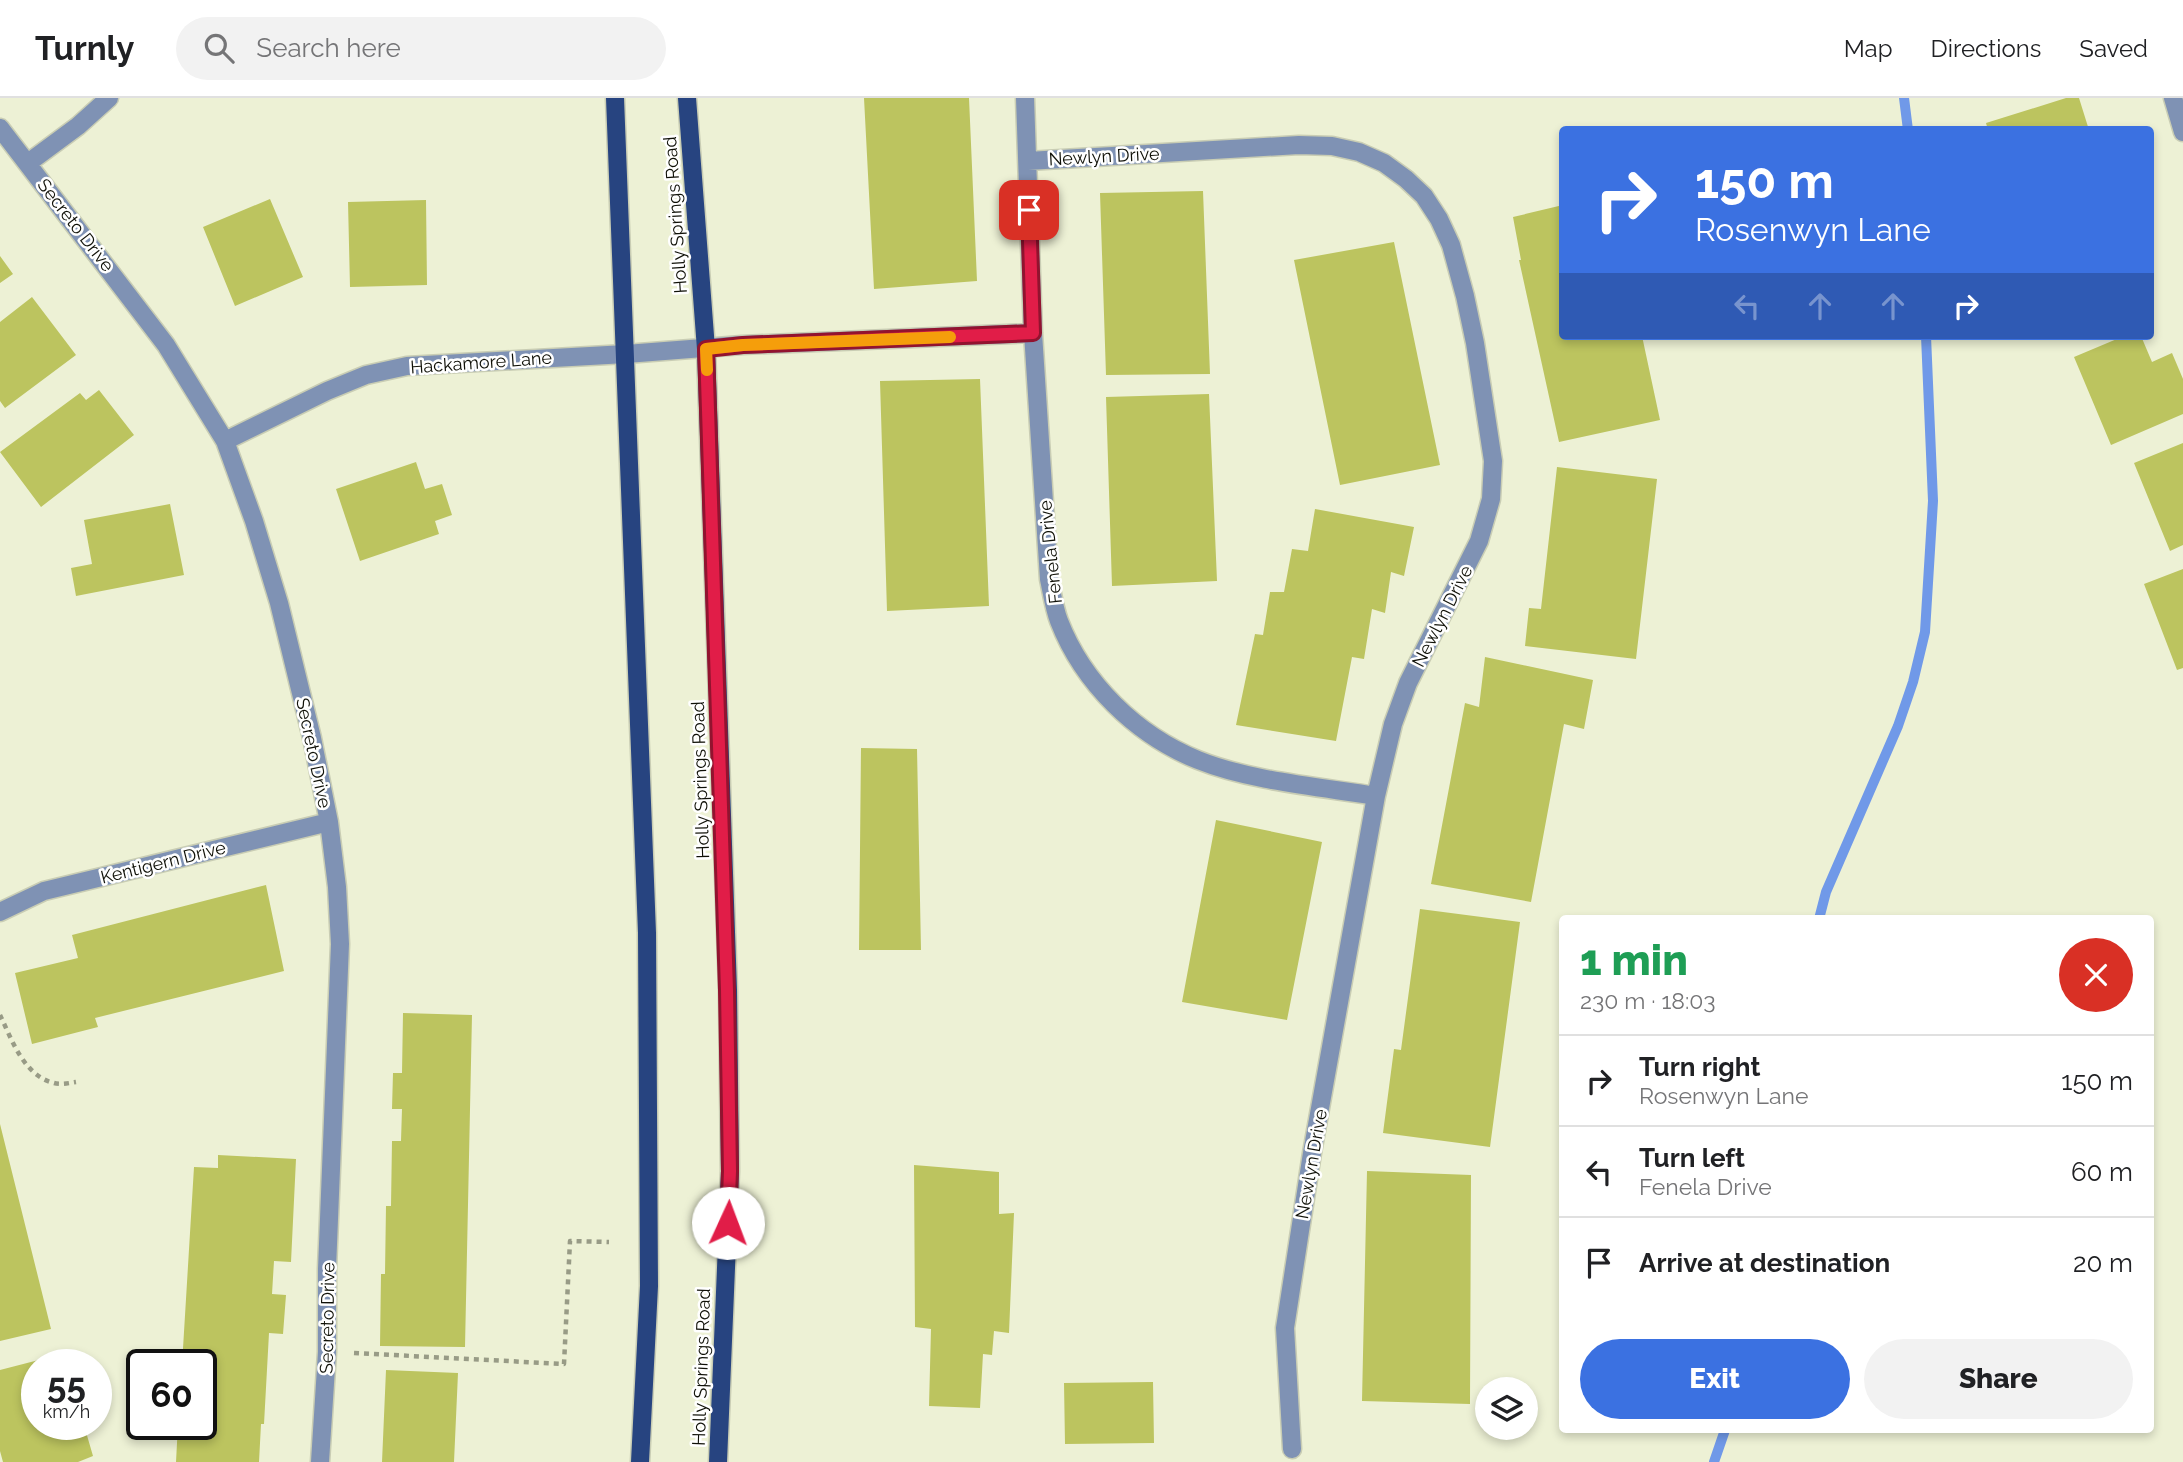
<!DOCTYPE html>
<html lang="en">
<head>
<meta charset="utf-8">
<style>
  :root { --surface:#fff; --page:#f2f2f2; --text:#202124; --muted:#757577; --line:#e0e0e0; --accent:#3b71e1 }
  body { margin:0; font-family:Raleway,sans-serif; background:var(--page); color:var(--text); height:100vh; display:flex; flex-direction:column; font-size:26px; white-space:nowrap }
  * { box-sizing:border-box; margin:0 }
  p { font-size:23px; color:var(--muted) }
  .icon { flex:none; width:38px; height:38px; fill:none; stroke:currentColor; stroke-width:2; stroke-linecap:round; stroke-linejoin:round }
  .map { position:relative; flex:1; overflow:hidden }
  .side { position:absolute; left:1559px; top:817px; width:595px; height:518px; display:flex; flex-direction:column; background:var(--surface); border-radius:7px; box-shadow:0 4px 10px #0003 }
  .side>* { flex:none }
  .top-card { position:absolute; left:1559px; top:28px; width:595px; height:214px; border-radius:7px; box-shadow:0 4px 10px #0003; background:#3b71e1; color:#fff; overflow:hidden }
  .controls { position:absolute; left:1475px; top:1279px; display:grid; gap:14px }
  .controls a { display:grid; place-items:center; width:63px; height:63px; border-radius:50%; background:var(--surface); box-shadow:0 4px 10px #0003; font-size:35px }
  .speed { position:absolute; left:21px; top:1251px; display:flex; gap:14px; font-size:35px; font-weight:700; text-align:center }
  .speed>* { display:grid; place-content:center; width:91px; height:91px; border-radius:50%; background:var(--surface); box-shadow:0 4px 10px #0003; line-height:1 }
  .speed small { font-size:18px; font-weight:400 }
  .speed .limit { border:4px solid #111; border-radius:10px; background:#fff; color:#111 }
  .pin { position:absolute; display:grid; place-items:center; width:60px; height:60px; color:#fff; margin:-30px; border-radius:14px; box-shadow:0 4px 10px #0006 }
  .me { position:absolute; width:77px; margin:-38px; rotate:2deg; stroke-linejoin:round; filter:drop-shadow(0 0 5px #0008) }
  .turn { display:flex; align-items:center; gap:24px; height:147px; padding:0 21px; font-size:32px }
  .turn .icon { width:91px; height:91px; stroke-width:2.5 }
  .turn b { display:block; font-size:49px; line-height:60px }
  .lanes { display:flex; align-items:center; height:66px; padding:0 21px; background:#0003; justify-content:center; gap:35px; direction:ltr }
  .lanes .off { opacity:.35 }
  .round { display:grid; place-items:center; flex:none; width:74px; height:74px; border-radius:37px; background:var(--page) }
  .head { display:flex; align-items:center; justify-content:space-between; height:119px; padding:0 21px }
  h1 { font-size:42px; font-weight:800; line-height:52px; color:#1e9e55 }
  .action { display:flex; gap:14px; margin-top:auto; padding:14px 21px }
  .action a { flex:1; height:80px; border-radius:42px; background:var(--accent); color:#fff; font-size:28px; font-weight:800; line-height:80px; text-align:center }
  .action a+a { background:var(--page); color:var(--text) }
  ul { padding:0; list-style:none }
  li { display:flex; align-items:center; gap:21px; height:91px; padding:0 21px; border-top:2px solid var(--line) }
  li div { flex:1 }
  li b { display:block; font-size:26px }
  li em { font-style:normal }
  header { display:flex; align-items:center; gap:42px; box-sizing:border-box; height:98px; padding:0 35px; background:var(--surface); border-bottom:2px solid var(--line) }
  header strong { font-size:33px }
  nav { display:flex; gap:38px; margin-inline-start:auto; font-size:24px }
  .search { width:490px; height:63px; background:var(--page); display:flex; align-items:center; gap:18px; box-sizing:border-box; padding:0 24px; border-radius:38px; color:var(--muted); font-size:26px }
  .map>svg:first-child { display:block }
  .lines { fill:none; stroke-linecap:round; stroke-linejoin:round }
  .stream { stroke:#7099e8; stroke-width:10 }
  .building { fill:#bcc45f }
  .minor-casing { stroke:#c9cdb4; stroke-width:21 }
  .primary-casing { stroke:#c9cdb4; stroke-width:21 }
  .path { stroke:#989b86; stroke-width:4.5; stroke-dasharray:5 5; stroke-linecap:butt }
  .minor { stroke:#7f92b4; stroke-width:18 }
  .primary { stroke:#274480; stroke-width:18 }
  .route-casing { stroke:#92132f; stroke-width:18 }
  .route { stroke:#e11d48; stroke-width:12 }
  .slow { stroke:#f59e0b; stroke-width:12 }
  .labels { text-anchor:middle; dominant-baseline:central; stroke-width:5; stroke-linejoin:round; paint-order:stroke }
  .street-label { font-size:18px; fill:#0f1007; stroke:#fff }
</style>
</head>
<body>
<header>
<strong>Turnly</strong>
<div class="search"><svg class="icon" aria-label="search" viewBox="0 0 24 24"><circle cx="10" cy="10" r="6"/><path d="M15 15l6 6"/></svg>Search here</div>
<nav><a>Map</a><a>Directions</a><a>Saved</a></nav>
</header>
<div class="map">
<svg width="2183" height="1364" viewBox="0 0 2183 1364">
  <rect width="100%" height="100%" fill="#edf1d5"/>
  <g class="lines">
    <!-- stream -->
    <path class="stream" d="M1904,0L1908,32
      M1819,821L1826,794L1898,628L1913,584L1925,534L1933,403L1926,238
      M1714,1364L1725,1332"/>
  </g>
  <!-- building -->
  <path class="building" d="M864,0H969L977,183L874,191Z
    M2066,0H2079L2089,32H1988L1986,25Z
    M1203,93L1210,276L1106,277L1100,95Z
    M270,101L303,179L235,208L203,129Z
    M426,102L427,187L350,189L348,104Z
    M1563,107V238H1642L1660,322L1559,344L1519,162H1521L1513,119Z
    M1394,144L1440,367L1340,387L1294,162Z
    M0,158L13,176L0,185Z
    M32,199L76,257L5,310L0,303V224Z
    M2124,238H2141L2152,264L2172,255L2183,281V316L2111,347L2074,259Z
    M980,281L989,508L887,513L880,283Z
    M99,292L134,337L41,409L0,354L80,295L86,302Z
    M1209,296L1217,483L1112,488L1106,299Z
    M2183,345V447L2170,453L2134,365Z
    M416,364L425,391L442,386L452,417L435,423L439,436L360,463L336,391Z
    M1557,369L1657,381L1636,561L1525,548L1529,510L1541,511Z
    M170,406L184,477L76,498L71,470L92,466L84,422Z
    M1315,411L1414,429L1404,478L1391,474L1385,515L1372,511L1364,561L1352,559L1336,643L1236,627L1255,536L1263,537L1270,494H1284L1292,451L1308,453Z
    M2183,471V570L2177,572L2144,486Z
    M1485,559L1593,582L1584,631L1564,626L1531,804L1431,786L1465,605L1479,609Z
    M861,650L917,651L921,852H859Z
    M1216,722L1322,744L1287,922L1182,904Z
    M266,787L284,873L95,920L98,929L32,946L15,875L78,860L72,837Z
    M1420,811L1520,824L1490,1049L1383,1035L1394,951L1401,952Z
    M403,915L472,917L465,1249L380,1248L381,1176H385L386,1108H391L392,1043H401L402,1011H392L393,975H402Z
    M0,1026L51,1231L0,1243Z
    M218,1057L296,1061L291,1164L274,1163L272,1196L286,1197L283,1236L269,1235L264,1326H261L259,1364H176L178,1326H201V1267H182L194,1069L218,1070Z
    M914,1067L999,1074V1116L1014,1115L1009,1235L994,1233L992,1257L983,1256L980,1310L929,1308L931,1231L915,1229Z
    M1367,1073L1471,1077L1470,1306L1362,1303Z
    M58,1257L61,1267H37V1326H76L78,1336L86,1334L93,1358L78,1364H3L0,1353V1272Z
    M386,1272L458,1275L454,1364H382Z
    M1153,1284L1154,1345L1065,1346L1064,1285Z"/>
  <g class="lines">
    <defs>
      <path id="minor" d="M1025,0L1033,235L1049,481C1052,495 1054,510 1059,523C1083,585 1136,637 1198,662C1250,683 1320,689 1376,698
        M2173,0L2183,34
        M0,30L166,247L225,343L254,423L279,505L312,640L329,724L337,789L340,846L327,1171V1254L320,1364
        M1028,63L1299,47L1332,48L1359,54L1384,65L1406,81L1424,98L1439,121L1451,147L1465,198L1475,245L1493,363L1491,401L1479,443L1408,585L1393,626L1376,698L1312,1055L1285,1230L1292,1351
        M28,65L78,28L109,0
        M225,343L327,293L366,277L407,268L626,256L742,247L1033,235
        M0,814L44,793L329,724"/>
      <path id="primary" d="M615,0L647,835L649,1188L640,1364
        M687,0L706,251L728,892L730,1073L718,1364"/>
    </defs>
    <!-- minor casing -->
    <use href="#minor" class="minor-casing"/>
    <!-- primary casing -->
    <use href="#primary" class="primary-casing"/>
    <!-- path -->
    <path class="path" d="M0,917C12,942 24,978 54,985C61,987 69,985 76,984
      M354,1255L564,1266L570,1143L609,1144"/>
    <!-- minor -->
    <use href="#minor" class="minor"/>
    <!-- primary -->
    <use href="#primary" class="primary"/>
  </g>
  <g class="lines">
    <defs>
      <path id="route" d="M728,1125L730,1073L727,892L706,251L743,247L1033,235L1029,112"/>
    </defs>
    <!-- route casing -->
    <use href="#route" class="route-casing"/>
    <!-- route -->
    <use href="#route" class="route"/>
    <!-- slow -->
    <path class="slow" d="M707,272L706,251L743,247L950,239"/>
  </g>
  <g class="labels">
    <!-- street labels -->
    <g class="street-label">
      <text transform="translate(1104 58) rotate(-3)">Newlyn Drive</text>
      <text transform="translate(675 117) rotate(-94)">Holly Springs Road</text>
      <text transform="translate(76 127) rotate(52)">Secreto Drive</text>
      <text transform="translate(481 264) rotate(-4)">Hackamore Lane</text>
      <text transform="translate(1050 454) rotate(-96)">Fenela Drive</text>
      <text transform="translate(1442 518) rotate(-63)">Newlyn Drive</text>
      <text transform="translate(314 655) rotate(78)">Secreto Drive</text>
      <text transform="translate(700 682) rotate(-92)">Holly Springs Road</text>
      <text transform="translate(163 764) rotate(-14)">Kentigern Drive</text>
      <text transform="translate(1311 1066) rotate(-80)">Newlyn Drive</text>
      <text transform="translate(327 1220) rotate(-89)">Secreto Drive</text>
      <text transform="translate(701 1269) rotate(-88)">Holly Springs Road</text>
    </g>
  </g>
</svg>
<div class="controls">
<a><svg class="icon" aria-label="layers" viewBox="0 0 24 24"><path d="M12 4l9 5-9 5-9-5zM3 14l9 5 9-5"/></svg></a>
</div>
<div class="speed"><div>55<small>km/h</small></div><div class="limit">60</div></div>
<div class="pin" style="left:1029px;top:112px;background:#d93025"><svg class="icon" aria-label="arrive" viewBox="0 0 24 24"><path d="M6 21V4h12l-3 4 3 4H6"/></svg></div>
<svg class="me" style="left:728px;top:1125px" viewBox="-20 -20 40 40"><circle r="19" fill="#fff"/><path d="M0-13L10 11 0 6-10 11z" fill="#e11d48"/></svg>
<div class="top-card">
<div class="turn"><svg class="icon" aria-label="right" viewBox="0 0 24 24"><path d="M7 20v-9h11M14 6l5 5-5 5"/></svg><div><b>150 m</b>Rosenwyn Lane</div></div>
<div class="lanes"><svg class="icon off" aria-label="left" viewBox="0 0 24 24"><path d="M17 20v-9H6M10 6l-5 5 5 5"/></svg><svg class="icon off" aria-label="ahead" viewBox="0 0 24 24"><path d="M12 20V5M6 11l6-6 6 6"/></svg><svg class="icon off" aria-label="ahead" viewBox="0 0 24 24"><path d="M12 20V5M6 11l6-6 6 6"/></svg><svg class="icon" aria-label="right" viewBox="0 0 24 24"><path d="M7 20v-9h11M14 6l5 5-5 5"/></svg></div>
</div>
<section class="side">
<div class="head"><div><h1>1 min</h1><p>230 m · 18:03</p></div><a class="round" style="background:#d93025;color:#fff"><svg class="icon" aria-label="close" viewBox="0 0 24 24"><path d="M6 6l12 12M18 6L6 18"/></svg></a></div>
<ul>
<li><svg class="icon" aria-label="right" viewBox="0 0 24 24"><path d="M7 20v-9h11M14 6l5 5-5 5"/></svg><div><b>Turn right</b><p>Rosenwyn Lane</p></div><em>150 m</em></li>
<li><svg class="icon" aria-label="left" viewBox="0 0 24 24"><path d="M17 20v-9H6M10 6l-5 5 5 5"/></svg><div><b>Turn left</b><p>Fenela Drive</p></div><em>60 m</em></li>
<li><svg class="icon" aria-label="arrive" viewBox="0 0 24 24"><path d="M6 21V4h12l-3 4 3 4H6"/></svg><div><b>Arrive at destination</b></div><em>20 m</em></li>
</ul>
<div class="action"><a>Exit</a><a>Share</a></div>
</section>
</div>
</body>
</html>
